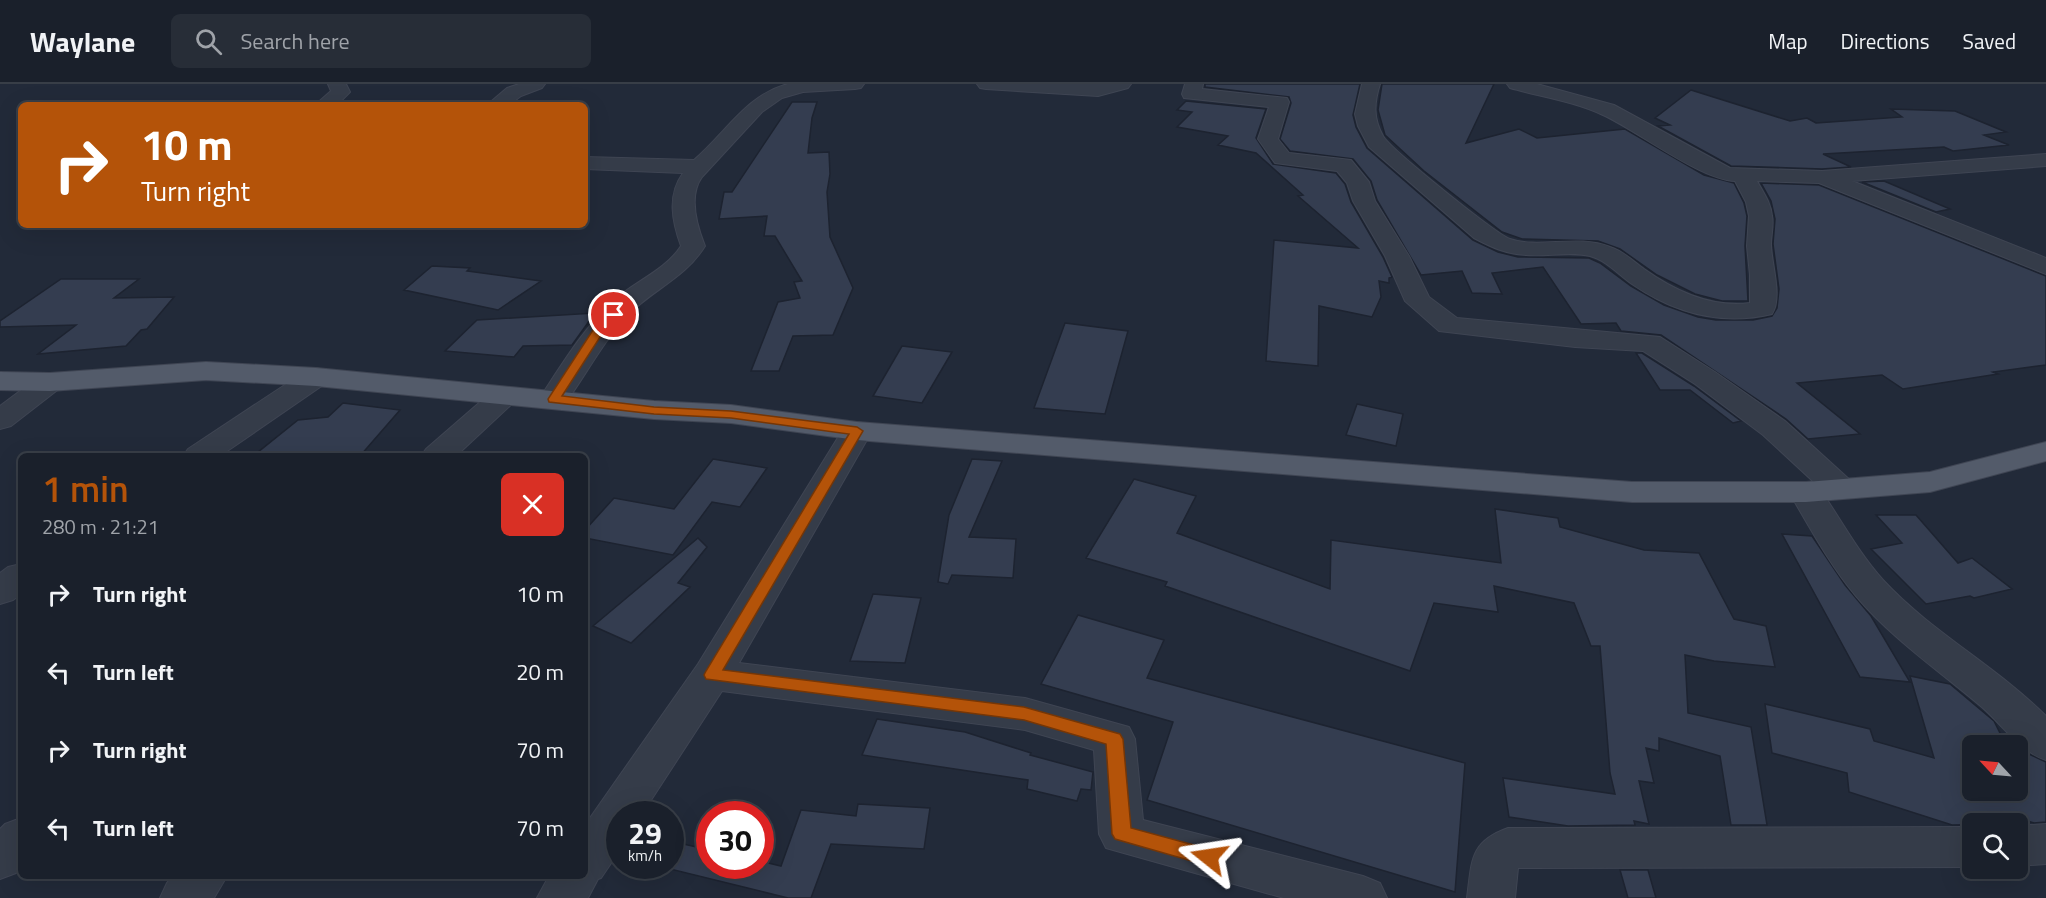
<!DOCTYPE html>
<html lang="en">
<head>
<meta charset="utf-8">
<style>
  :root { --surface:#1a202b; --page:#272d37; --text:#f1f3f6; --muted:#9fa3a9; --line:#383e47; --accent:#b45309 }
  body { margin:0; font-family:"Titillium Web",sans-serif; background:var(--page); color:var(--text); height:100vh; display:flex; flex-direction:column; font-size:22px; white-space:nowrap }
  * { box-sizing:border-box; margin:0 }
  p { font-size:20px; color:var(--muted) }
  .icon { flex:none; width:33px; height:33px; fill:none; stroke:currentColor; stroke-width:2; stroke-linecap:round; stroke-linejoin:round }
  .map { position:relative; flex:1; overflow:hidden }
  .panel { position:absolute; left:18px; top:369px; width:570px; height:426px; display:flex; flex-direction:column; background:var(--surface); border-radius:9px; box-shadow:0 6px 24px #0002,0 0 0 2px var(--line) }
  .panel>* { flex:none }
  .banner { position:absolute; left:18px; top:18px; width:570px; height:126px; border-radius:9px; box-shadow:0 6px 24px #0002,0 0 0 2px var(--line); background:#b45309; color:#fff; overflow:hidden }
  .needle { width:39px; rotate:296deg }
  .fabs { position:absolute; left:1962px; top:651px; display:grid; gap:12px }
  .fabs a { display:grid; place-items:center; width:66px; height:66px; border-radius:9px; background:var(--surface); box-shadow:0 6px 24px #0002,0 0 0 2px var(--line); font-size:30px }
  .speed { position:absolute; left:606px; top:717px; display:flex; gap:12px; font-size:30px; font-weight:700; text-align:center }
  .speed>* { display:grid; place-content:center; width:78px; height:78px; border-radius:50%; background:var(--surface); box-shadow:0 6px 24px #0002,0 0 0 2px var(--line); line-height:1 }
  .speed small { font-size:15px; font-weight:400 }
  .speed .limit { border:9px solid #d22; background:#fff; color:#111 }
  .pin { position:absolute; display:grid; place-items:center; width:51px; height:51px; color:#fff; margin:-26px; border:3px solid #fff; border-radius:50%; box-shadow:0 2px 6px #0007 }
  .me { position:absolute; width:66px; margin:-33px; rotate:285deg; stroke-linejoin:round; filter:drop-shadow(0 0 4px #0008) }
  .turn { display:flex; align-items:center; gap:21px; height:126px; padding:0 24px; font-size:27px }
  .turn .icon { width:78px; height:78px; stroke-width:2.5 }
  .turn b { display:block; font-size:42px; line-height:51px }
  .round { display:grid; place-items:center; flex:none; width:63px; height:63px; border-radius:9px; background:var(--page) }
  .head { display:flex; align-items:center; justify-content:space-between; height:102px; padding:0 24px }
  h1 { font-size:36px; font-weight:600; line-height:45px; color:var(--accent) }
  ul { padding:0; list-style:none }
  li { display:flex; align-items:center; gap:18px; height:78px; padding:0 24px }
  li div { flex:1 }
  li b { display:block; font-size:22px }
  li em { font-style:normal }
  header { display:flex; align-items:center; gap:36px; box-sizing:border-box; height:84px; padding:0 30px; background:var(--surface); border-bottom:2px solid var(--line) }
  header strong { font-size:28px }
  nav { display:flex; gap:33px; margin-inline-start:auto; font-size:21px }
  .search { width:420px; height:54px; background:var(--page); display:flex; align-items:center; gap:15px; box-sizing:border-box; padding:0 21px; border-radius:9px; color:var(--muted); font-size:22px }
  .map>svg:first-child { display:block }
  .building { fill:#343d50; stroke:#1d2330; stroke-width:1.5; fill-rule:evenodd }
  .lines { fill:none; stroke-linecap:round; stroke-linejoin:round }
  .minor-casing { stroke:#3f4553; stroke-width:2 }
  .major-casing { stroke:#3f4553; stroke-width:2 }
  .minor { fill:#353c49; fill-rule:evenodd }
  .major { fill:#535b6a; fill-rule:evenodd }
  .route { fill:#b45309; stroke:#753606; stroke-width:1.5 }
</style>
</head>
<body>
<header>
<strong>Waylane</strong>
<div class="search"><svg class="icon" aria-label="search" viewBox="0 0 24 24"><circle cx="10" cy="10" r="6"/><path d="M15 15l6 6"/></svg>Search here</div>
<nav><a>Map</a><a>Directions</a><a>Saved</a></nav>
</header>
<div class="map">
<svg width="2046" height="814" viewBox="0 0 2046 814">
  <rect width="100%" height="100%" fill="#222a39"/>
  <!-- building -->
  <path class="building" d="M1205,0H1360L1353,31L1356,43L1367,64L1473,156L1498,168L1518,173L1589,174L1600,179L1631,202L1664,221L1698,233L1716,236H1753L1772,232L1777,224L1779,205L1773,160L1775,135L1771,117L1761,99L1819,101L2046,192V281L1993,288L1998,290L1903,305L1882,291L1797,299L1860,350L1808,355L1786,335L1661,251L1621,247L1616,239L1581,240L1543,183L1492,189L1502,210L1472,209L1462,187L1421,191L1377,116L1371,97L1353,75L1290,67L1280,55L1291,19L1289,13L1205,3Z
    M1382,0H1494L1466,59L1519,45L1537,54L1625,45L1704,91L1734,99L1744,119L1747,132L1745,162L1748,217H1722L1695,210L1657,191L1620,165L1598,157L1522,155L1502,148L1424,87L1385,51L1378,26Z
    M1691,6L1790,37L1807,34L1816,39L1902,33L1891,25L1955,27L2006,48L1984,51L2009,61L1953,67L1944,63L1823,70L1851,83L1822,85L1731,82L1658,42L1670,41L1655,34Z
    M1186,17L1266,25L1256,54L1273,80L1336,89L1345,100L1351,118L1383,173L1392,193L1389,194V199L1379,197L1381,213L1372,233L1319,222L1318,282L1266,277L1274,156L1358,164L1298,112L1303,111L1256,69L1218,61L1228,52L1177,43L1192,28L1177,26Z
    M792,18H817L812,34L808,69L829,68L830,90L827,108L830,153L853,204L833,251L793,252L779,287H751L778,218L800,214L794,198L802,197L775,152H764L767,132L719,135L724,108H732Z
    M1884,97L1950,125L1936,128L1862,98Z
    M432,182L470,184L467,187L541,197L498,226L404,206Z
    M61,195H139L114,214L174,213L147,245L141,246L126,262L38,270L76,241L0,243V237Z
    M595,229L572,261L523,262L514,273L445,267L477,236Z
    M1065,239L1128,247L1105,330L1034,324Z
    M902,262L952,268L922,319L873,312Z
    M1636,269H1642L1694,302L1741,337L1733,339L1690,306H1660Z
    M343,319L400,326L360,372H253L298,336L328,333Z
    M1357,320L1403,330L1396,362L1346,351Z
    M713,375L767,384L740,423L712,418L673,471L585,454V446L614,414L674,425Z
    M972,375L1002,377L969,453L1016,455L1013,494L952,491L948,500L938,498L949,431Z
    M1134,395L1196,412L1177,449L1330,505L1331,456L1501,479L1495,425L1558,434L1560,443L1644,466L1699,469L1734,535L1766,542L1775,583L1714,577L1685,571L1688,629L1751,643L1767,741H1731L1720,672L1659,654V667L1646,664L1654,699L1639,697L1649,740L1634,737L1635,741L1568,742L1509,733L1503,694L1615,710L1610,689L1600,562H1591L1574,519L1494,502L1498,528L1434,519L1410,587L1165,502L1167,498L1086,474Z
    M1876,431H1916L1958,479L1972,474L2012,505L1974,514L1970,512L1926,520L1871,465L1902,459Z
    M1782,450L1812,452L1845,501L1871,532L1910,598L1860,593Z
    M698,454L707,463L678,499L690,503L631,559L593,542Z
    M873,510L921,514L905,579L850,577Z
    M1078,531L1164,556L1147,594L1465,679L1455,808L1147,716L1173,638L1041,600Z
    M1910,592L1950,600L1994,637L2003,655L2014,658L2027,669L2046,678V738L2034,739L2015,733L2017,740L1952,741L1849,708L1847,689L1772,669L1765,620L1870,645L1874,657L1934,674ZM1972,662H2018V706H1972Z
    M877,635L965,648L1031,669L1030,671L1093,688L1091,706L1081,705L1077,717L1027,705L1028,696L862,671Z
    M858,720L930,724L924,765L831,760L811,814H788L670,785V757L710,766V782H760V777L781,782L801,726L856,732Z
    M1620,786H1648L1656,814H1628Z"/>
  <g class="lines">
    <defs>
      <path id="minor" d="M328,0H346L350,8L337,21H315L331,7Z
        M519,0H545L542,4L521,12L509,21H487L507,4Z
        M788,0H864L861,4L855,5L803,8L782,14L762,28L702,93C688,112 697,142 705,162C686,193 654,205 629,230C603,257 586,291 564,321L554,324L544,321L539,315C561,282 583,245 612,218C633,198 665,187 681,162C672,137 667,111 683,89L585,85V73L694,76C725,50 747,10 788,0Z
        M977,0H1131L1128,4L1098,12L986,5L980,4Z
        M1185,0H1203L1202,5L1287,14L1289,18L1278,55L1289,69L1351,76L1369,98L1375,117L1409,172L1429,213L1457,234L1660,253L1715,288L1785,337L1851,397L1855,404L1851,411C1838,415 1830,414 1820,405C1841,436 1858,468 1883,496C1931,548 1996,582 2046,632V676C2021,668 2003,642 1983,624C1941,588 1892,555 1856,512C1830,481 1810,444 1789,408L1794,401L1806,398L1816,400L1763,351L1695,300L1643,267L1575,263L1439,247L1405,217L1385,172L1353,117L1347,99L1337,87L1275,79L1258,55L1269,23L1184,14L1182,10Z
        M1362,0H1380C1374,19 1373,34 1383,52C1390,65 1496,150 1510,155C1540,165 1577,150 1610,163C1623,167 1633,177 1644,185C1675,207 1711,224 1750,219V191L1747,162L1749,132L1746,118L1735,97C1701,96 1638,47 1603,31C1577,18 1538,12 1510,4L1507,0H1537L1614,21L1730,84L1822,87L2046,70V82L1852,97L2046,174V190L1819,99L1757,97C1763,108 1771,119 1772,132C1774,141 1771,151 1771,160C1771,179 1783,213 1772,230C1722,242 1674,229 1632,200C1619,191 1606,176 1590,172C1569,167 1547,173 1526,171C1506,170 1491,163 1474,154L1369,63L1358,42L1355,30Z
        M316,284L326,287L330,293L326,299L220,372H183L188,365L306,287Z
        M50,289L60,292L65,298L60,304L11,342L0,345V322L40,292Z
        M504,303L514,306L519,312L514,318L456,372H421L426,365L494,306Z
        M857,338L868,340L872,347L739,579L1025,614L1129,643L1135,655L1143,736L1363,792L1380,799L1387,814H1284L1106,764L1099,750L1094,666L1025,646L722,607L642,730H620V766L601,794L598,795L588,814H537L549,792H585V741L698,580L842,347L846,340Z
        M21,480V510L13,516L0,520V489L8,483Z
        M21,734V785L16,789L0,795V745L5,740Z
        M2046,740V780L2018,782V742Z
        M1972,743V783L1518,784L1515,814H1467C1472,777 1469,758 1508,744Z
        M173,792H227L214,814H160L167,799Z"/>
      <path id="major" d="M206,278L316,284L654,317L731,321L857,338L1632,398H1806L1930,388L2046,358V377L1930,408L1806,418H1632L857,356L731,339L654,335L316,302L206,296L50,307L0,306V288L50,289Z"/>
    </defs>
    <!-- minor casing -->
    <use href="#minor" class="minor-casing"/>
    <!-- major casing -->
    <use href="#major" class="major-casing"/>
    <!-- minor -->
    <use href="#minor" class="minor"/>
    <!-- major -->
    <use href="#major" class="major"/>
  </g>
  <!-- route -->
  <path class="route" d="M614,228L619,231L602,250L562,312L654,323L731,327L857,343L863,347L723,586L1024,623L1120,650L1123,655L1131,744L1216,767L1219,773L1216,779L1209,782L1115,755L1112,750L1106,660L1024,636L706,595L704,591L706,587L849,350L731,334L654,330L549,318L548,315L593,246Z"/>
</svg>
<div class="fabs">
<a><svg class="needle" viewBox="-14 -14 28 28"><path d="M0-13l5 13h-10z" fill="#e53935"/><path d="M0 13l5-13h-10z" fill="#9fa3a9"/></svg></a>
<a><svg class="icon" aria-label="search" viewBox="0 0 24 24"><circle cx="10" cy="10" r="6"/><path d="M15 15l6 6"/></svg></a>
</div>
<div class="speed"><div>29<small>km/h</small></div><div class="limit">30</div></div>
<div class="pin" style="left:614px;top:231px;background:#d93025"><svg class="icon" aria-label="arrive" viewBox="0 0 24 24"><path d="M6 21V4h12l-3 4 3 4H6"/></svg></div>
<svg class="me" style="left:1209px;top:773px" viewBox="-20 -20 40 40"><path d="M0-17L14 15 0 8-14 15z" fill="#b45309" stroke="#fff" stroke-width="4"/></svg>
<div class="banner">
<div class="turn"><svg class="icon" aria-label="right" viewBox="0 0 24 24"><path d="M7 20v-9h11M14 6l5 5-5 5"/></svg><div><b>10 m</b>Turn right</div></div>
</div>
<section class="panel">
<div class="head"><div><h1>1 min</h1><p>280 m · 21:21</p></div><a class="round" style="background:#d93025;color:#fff"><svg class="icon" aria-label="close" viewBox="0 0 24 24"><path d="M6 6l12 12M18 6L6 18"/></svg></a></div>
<ul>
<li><svg class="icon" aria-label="right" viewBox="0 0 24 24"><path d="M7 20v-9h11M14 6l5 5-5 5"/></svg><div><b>Turn right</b></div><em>10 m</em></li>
<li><svg class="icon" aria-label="left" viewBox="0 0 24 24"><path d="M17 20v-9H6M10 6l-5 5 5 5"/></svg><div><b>Turn left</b></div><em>20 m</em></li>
<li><svg class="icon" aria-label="right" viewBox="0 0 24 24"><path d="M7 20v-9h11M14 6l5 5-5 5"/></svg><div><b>Turn right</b></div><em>70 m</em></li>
<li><svg class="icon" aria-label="left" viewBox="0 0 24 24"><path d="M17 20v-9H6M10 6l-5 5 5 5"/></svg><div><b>Turn left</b></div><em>70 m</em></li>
</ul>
</section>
</div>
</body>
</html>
